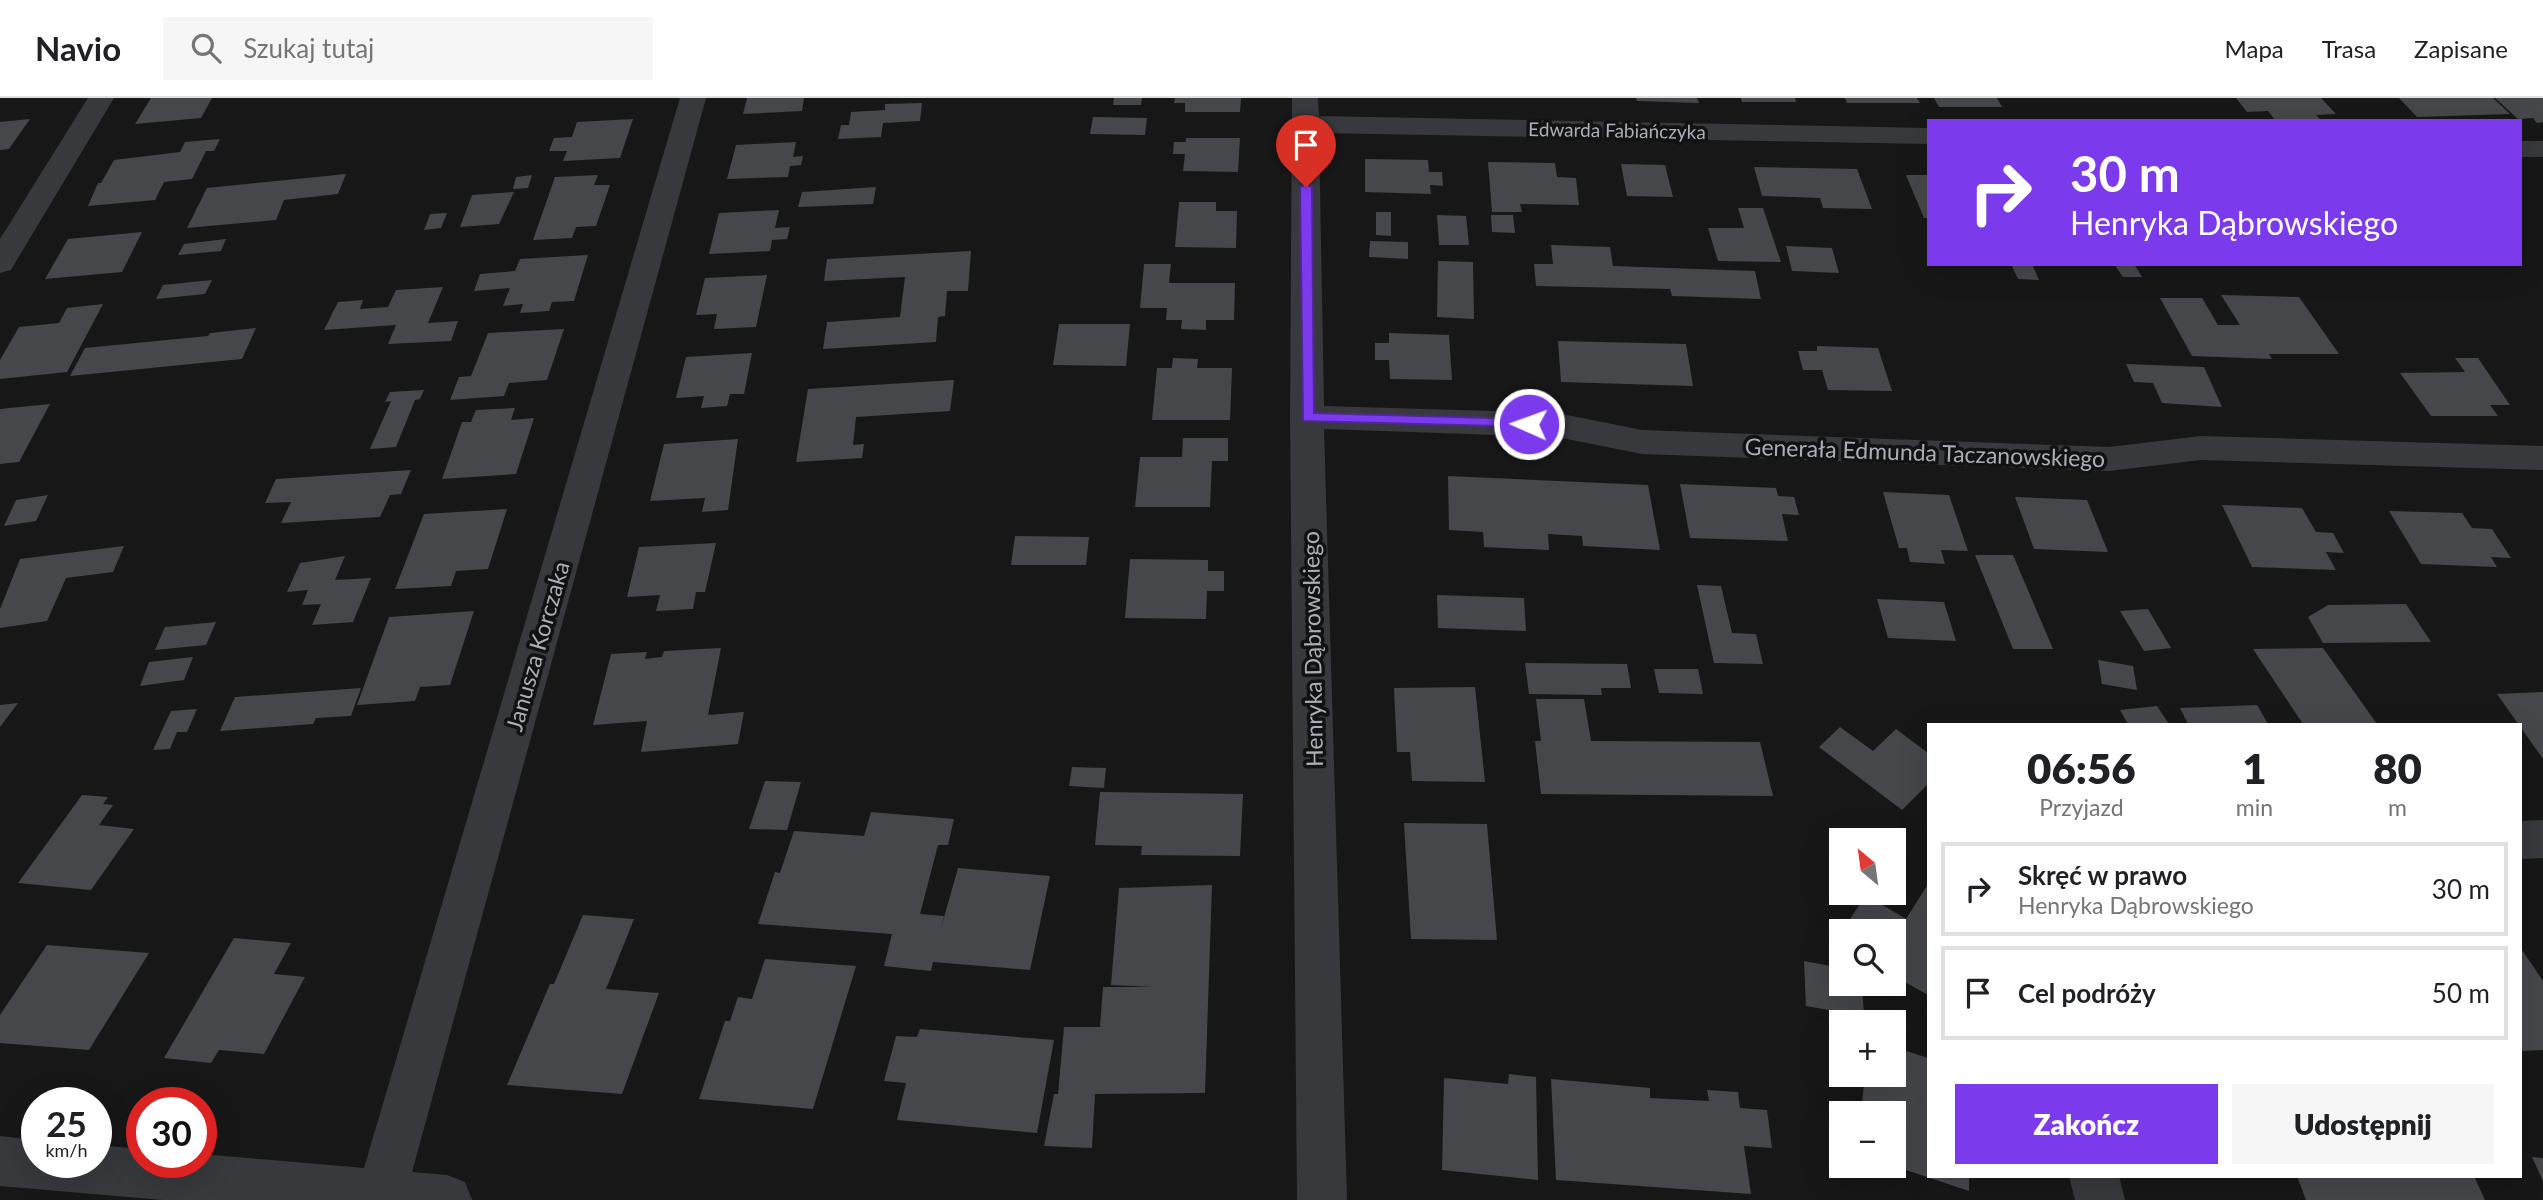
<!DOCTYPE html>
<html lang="pl">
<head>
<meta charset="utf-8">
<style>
  :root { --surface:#fff; --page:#f6f6f6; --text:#202124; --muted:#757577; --line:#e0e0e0; --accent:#7c3aed }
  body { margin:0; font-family:Lato,sans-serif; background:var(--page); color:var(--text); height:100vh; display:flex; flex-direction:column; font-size:26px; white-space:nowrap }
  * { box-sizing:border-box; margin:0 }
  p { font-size:23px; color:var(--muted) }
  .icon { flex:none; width:38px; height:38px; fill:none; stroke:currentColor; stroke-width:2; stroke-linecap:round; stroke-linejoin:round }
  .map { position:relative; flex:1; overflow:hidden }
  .drawer { position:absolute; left:1927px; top:625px; width:595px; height:455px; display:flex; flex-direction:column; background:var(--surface); border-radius:0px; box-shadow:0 7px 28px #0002 }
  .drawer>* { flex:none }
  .top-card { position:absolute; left:1927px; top:21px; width:595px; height:147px; border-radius:0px; box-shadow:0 7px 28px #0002; background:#7c3aed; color:#fff; overflow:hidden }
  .needle { width:46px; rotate:331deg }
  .controls { position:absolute; left:1829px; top:730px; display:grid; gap:14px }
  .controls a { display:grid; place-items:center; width:77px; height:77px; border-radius:0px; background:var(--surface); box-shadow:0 7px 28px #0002; font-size:35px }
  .speed { position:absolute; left:21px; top:989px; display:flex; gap:14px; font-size:35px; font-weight:700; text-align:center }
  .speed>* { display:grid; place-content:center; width:91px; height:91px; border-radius:50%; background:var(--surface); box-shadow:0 7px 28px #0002; line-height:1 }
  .speed small { font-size:18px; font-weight:400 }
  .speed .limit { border:10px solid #d22; background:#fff; color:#111 }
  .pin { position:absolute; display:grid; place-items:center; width:60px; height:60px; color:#fff; margin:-72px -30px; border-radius:50% 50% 50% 0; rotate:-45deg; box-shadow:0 0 7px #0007 }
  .pin .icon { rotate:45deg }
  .me { position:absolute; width:77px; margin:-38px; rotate:272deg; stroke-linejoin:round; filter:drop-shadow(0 0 5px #0008) }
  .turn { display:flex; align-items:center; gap:24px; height:147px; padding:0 28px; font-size:32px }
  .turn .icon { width:91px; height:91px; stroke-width:2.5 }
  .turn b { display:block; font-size:49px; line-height:60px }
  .eta { display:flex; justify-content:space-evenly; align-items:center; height:119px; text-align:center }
  .eta b { font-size:42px; font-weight:800; line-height:49px }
  .button { display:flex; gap:14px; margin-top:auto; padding:14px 28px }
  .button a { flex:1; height:80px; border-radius:0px; background:var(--accent); color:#fff; font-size:28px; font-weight:800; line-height:80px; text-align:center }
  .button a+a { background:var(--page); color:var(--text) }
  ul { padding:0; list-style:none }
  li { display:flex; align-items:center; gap:21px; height:94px; margin:0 14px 10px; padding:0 14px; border:4px solid var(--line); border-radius:0px }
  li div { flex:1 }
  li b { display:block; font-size:26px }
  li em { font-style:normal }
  header { display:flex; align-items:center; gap:42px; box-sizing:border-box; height:98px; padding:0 35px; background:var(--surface); border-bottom:2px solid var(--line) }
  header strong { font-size:33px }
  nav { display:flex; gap:38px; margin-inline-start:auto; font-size:24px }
  .search { width:490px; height:63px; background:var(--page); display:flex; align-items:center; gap:18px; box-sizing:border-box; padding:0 24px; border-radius:0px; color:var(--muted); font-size:26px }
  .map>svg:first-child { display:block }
  .building { fill:#46474b }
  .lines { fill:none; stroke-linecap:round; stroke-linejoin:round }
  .minor { fill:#38393d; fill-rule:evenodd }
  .route { fill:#7c3aed; stroke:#51269a; stroke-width:2 }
  .labels { text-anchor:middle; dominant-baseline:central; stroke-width:7; stroke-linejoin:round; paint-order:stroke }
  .far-street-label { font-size:19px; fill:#aaafb7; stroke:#121213 }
  .street-label { font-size:23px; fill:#aaafb7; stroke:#121213 }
</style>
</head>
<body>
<header>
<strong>Navio</strong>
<div class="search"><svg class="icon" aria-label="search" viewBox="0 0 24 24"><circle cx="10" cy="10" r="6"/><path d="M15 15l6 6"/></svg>Szukaj tutaj</div>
<nav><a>Mapa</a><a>Trasa</a><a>Zapisane</a></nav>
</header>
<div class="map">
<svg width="2543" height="1102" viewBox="0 0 2543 1102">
  <rect width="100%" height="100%" fill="#171718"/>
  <!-- building -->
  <path class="building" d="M151,0H212L201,20L135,26Z
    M747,0H804L802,13L743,16Z
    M1114,0H1142L1141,7H1113Z
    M1175,0H1241L1240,14H1185V5H1174Z
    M1636,0H1697L1699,5L1637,3Z
    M1741,0H1795L1796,4H1742Z
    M1845,0H1917L1920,5H1847Z
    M1934,0H1997L2002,9H1939Z
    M2236,0H2321L2336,16L2316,17L2320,21L2275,22L2268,13L2247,14Z
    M2399,0H2493L2510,16L2417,19Z
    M2495,0H2543V24L2537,25L2533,20L2518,21Z
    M922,5L920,23L883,25L881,39L838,41L841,27H849L851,14L885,12V6Z
    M1093,19L1147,20L1145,37L1090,36Z
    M30,21L9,51L0,52V24Z
    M633,21L620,60L563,63L567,53H549L554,40L572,39L577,24Z
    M1186,40H1240L1238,74L1183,73L1185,56H1173L1174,44H1186Z
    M220,41L214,53H206L192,81L164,84L155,102L88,108L98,85H101L114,62L180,54L185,44Z
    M796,44L793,59L803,58L801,67L790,68L788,79L727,81L736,47Z
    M1365,61L1428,62L1429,74H1442L1443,88L1430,87L1431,96L1365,94Z
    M1488,64L1555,65L1557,79L1576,80L1579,107L1520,106L1522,114H1492Z
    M1621,66L1665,67L1673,99L1627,98Z
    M1754,69L1857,71L1872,111L1823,110L1820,100L1762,98Z
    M346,76L338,96L284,102L276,122L187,130L207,90Z
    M532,77L528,90L513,91L516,79Z
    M598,77L594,87H610L596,128L576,129L572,140L533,142L555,79Z
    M1906,77H1928V120H1924Z
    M876,89L873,106L798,109L802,94Z
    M514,94L499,126L460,129L472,97Z
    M1179,104H1216V113H1237L1236,150L1175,149Z
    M1738,110H1763L1781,164L1718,163L1708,130H1744Z
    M779,112L775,130L790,129L787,141L772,142L770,153L709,156L719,115Z
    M1376,114H1391V138L1376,137Z
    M447,115L441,130L424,132L430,116Z
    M1437,117L1466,118L1469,147H1439Z
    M1491,117H1513L1515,135L1492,134Z
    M142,134L122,174L45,181L68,141Z
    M226,141L221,153L178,157L184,146Z
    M1370,143L1408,144V161L1369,159Z
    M1551,147L1610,149L1613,168L1755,173L1761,201L1672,198L1670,191L1536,188L1534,166H1553Z
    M1786,148L1832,150L1839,175L1792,173Z
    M971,153L968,193H947L945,218L938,219L936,244L823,251L827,224L900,219L905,179L824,183L827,161Z
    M588,157L574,203L552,204L549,213L520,215L523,206L503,208L510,190L474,193L480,176L515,173L520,161Z
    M1438,163L1473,164L1474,221L1437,219Z
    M1144,166H1171L1169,185H1235L1234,222H1206V232L1181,231L1182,222H1166L1167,210H1140Z
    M2011,166H2032L2039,182L2018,181Z
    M2114,166H2134L2142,179H2123Z
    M767,177L756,229L714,231L717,216L696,217L705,180Z
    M212,182L205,196L156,201L163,187Z
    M443,189L428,225L458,223L451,243L388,246L396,227L324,232L338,204L363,202L360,211L388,209L396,192Z
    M2221,197L2299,199L2339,256H2269L2272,261L2192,258L2160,200H2202L2218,227H2240Z
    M103,206L67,274L0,281V262L19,229L59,225L67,210Z
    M1059,226H1130L1126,268L1053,267Z
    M256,230L242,261L70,278L85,250L208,238L210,235Z
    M564,231L547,282L509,285L504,298L450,302L459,279L471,278L488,235Z
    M1389,235L1449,237L1452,282L1390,281L1389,262H1375V245H1389Z
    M1558,243L1686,246L1693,288L1561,284Z
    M1817,248L1878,250L1892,293L1828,292L1822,272H1803L1798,253H1817Z
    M752,255L744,296H730L727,308L701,310L704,298L676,300L686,259Z
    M1173,260L1198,261L1197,270H1232L1230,322H1152L1157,270H1172Z
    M2455,260H2478L2510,307H2490L2498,318H2431L2400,275L2465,274Z
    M2126,266L2204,269L2222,309L2162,305L2153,285L2134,284Z
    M954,282L950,313L856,319L853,347L864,346L862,360L796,364L808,291Z
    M424,292L420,301L415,302L396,349L370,351L391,303L385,304L390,294Z
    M50,306L19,364L0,366V311Z
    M515,310L511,322L534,320L516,376L442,381L462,324H471L476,312Z
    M1183,340H1228V363H1212L1210,409H1135L1140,359H1182Z
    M738,341L728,412L702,414L705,400L650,403L664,346Z
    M411,372L401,396L390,397L380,419L281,425L291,404L265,405L276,381Z
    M1448,378L1648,387L1660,452L1583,448L1582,438L1548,436L1549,452L1484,449L1483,434L1449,432Z
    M1680,386L1776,390L1778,398L1794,399L1799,417L1782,416L1788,443L1690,440Z
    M1883,394L1949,397L1968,453L1941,452L1945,466L1910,464L1907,450H1899Z
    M48,397L36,423L4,428L16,402Z
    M2015,399L2087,402L2108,454L2034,451Z
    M2222,407L2302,410L2316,434L2333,435L2344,455L2326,454L2336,472L2252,469Z
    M507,411L488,471L456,473L451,488L395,491L424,416Z
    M2389,413L2462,415L2472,430L2492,431L2511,460L2491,459L2497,469L2421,466Z
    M1015,438L1089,439L1086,467H1011Z
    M716,445L705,494H696L693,511L656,513L660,497L627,499L639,449Z
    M124,448L113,474L66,480L47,523L0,530V511L20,461Z
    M1975,457H2013L2053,551H2013Z
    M345,458L335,482L371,480L353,524L312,527L321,506L302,507L308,492L287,494L300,465Z
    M1130,461L1208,462V473H1224V493H1207L1206,521L1125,520Z
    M1697,487L1721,488L1732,535L1756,536L1763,566L1714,565Z
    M1437,497L1524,500L1526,533L1438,530Z
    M1877,501L1944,504L1956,543L1888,540Z
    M2406,506L2431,544L2323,545L2308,519L2328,507Z
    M2148,511L2171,550L2144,553L2120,513Z
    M474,513L450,587L420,589L415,603L357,607L389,519Z
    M216,524L206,547L155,552L165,529Z
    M721,550L708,617L744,614L738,646L641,654L647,623L593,627L611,556L647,554L645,561L662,559L664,553Z
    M2323,550L2377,626H2303L2253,551Z
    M193,559L184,582L140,588L149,564Z
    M2098,562L2133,568L2137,592L2102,586Z
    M1525,565L1627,566L1631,590H1601L1602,597L1529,596Z
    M1654,571H1698L1703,596L1659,595Z
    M1475,589L1485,684L1412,683L1410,654H1397L1394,590Z
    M361,590L351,618L316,620L313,626L220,633L235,599Z
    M2543,594V661L2497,596Z
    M1536,601H1584L1591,643L1760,644L1773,698L1541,696L1535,643H1541Z
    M18,605L0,629V607Z
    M2257,607L2268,626H2188L2180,610Z
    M2157,608L2169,626H2128L2120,612Z
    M197,611L187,634H177L170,651L153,652L171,613Z
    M1840,629L1873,653L1896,631L1928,655V686L1902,712L1819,649Z
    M1072,669L1106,670L1104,690L1069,688Z
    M765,683L801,684L787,732L749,731Z
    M1100,694L1243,696L1240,758L1141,757L1142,748L1095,747Z
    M82,697L108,699L103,706L113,707L99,727L134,731L91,792L18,785Z
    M871,714L954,721L948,747H938L920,816L944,818L941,830L958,770L1050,778L1030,872L933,864L931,873L884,868L892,836L758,826L775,774L780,775L794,733L864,738Z
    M1404,725L1487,726L1497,842L1411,841Z
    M1928,786V897L1894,878V833H1842L1866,797L1906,821Z
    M1212,787L1205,995L1095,996L1092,1050L1044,1048L1054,996H1058L1064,929H1100L1103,889H1154L1111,887L1119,790Z
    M583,817L634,821L606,891L659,895L622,996L507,987L550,886H554Z
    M234,840L291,845L274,876L305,879L264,956L219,952L211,965L164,960Z
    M47,847L149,855L89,952L0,945V917Z
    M2520,849L2543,883V952L2520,953Z
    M765,861L856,868L813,1011L699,1001L725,923H730L738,899L752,901Z
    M1804,863L1841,870V886H1862L1864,918L1806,908Z
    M920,931L1054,942L1037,1035L897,1022L906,985L884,983L896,938L917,939Z
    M1894,949L1928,960V1078H1969V1093L1894,1068V1015H1861L1865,976H1894Z
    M1509,976L1536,979L1538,1082L1442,1072L1444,980L1508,986Z
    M1551,981L1650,990V1000L1709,1003L1707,992L1738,994L1740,1010L1767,1012L1772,1050L1744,1048L1751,1096L1556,1082Z
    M2532,1059L2543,1060V1083Z
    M2297,1078H2474L2485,1102H2306Z"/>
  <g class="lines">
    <!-- minor -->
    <path class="minor" d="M88,0H114L15,165L11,172L0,175V141Z
      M680,0H706L412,1074L447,1077L465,1084L472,1102H163L0,1088V1038L37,1042V1064H96V1047L142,1051V1064H201V1056L364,1070Z
      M1292,0H1318L1319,18L1928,30V46L1319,35L1324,308L1557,315L1642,332L2109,349L2201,338L2543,348V372L2201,362L2109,373L1642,356L1557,339L1324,331L1347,1102H1297L1290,319Z
      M2520,43H2543V59H2520Z
      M2543,722V760L2520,761V723Z
      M2069,1078H2119L2125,1102H2075Z"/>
  </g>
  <!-- route -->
  <path class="route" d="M1306,86L1312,89L1314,315L1529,321L1534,322V329L1303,323L1300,89Z"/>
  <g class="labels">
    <!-- far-street labels -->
    <g class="far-street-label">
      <text transform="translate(1617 32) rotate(1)">Edwarda Fabiańczyka</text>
    </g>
    <!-- street labels -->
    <g class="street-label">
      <text transform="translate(1925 354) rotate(2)">Generała Edmunda Taczanowskiego</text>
      <text transform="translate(537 548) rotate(-74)">Janusza Korczaka</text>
      <text transform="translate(1312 551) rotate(-91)">Henryka Dąbrowskiego</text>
    </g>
  </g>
</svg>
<div class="controls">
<a><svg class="needle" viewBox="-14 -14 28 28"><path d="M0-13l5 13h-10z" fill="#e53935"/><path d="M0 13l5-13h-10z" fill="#757577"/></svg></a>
<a><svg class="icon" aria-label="search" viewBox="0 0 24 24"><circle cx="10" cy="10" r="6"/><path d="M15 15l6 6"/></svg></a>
<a>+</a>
<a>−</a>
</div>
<div class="speed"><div>25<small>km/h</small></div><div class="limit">30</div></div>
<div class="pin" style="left:1306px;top:89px;background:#d93025"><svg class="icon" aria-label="arrive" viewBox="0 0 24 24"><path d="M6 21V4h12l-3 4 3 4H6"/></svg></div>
<svg class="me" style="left:1529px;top:326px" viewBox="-20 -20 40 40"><circle r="17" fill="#7c3aed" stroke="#fff" stroke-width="3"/><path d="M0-11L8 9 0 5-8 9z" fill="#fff"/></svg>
<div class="top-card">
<div class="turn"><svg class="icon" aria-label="right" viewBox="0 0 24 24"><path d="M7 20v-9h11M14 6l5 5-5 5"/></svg><div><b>30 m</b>Henryka Dąbrowskiego</div></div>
</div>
<section class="drawer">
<div class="eta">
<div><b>06:56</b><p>Przyjazd</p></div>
<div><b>1</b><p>min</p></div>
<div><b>80</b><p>m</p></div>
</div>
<ul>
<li><svg class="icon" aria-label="right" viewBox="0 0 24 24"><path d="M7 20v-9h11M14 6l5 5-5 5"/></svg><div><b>Skręć w prawo</b><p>Henryka Dąbrowskiego</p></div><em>30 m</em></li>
<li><svg class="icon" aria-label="arrive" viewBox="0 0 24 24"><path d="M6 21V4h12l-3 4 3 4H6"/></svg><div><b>Cel podróży</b></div><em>50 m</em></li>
</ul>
<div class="button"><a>Zakończ</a><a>Udostępnij</a></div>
</section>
</div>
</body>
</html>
